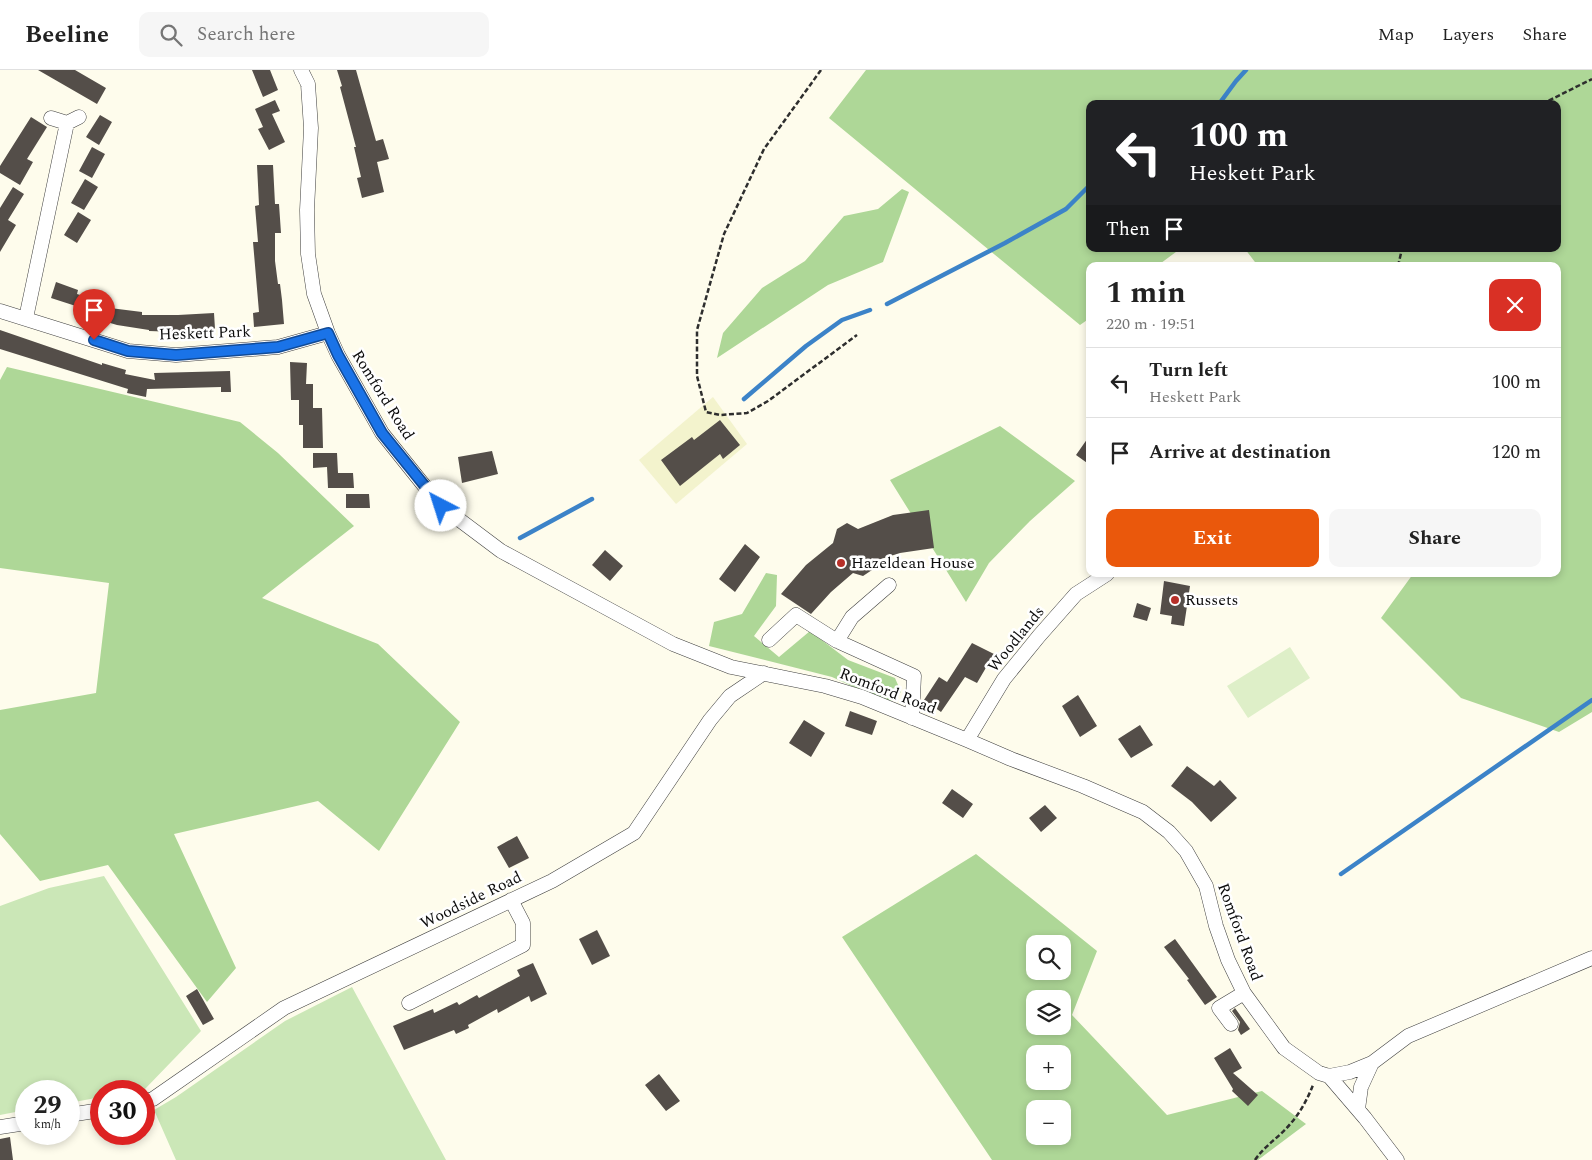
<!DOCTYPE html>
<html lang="en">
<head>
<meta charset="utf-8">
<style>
  :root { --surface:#fff; --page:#f6f6f6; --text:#222; --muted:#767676; --line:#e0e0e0; --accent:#ea580c }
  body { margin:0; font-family:Spectral,serif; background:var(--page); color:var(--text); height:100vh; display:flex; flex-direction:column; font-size:19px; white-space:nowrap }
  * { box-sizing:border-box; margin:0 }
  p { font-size:16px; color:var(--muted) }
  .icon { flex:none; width:28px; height:28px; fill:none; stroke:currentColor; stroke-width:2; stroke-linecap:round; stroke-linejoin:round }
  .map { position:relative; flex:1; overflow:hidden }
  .sheet { position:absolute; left:1086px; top:192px; width:475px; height:315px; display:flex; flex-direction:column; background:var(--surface); border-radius:10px; box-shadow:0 2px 8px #0003 }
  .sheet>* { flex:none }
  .guide { position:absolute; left:1086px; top:30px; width:475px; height:152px; border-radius:10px; box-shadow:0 2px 8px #0003; background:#202124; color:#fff; overflow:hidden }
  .tools { position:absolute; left:1026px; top:865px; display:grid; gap:10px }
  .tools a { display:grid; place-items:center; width:45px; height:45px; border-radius:10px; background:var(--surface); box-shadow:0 2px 8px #0003; font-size:25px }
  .speed { position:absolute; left:15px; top:1010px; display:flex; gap:10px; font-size:25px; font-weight:700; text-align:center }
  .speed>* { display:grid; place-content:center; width:65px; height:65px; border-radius:50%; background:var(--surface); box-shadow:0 2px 8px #0003; line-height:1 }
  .speed small { font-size:12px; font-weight:400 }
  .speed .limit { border:8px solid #d22; background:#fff; color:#111 }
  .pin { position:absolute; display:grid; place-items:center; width:42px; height:42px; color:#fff; margin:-51px -21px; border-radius:50% 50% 50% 0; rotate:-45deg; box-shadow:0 0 5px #0007 }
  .pin .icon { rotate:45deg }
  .me { position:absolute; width:55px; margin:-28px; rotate:320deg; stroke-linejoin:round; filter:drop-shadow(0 0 4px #0008) }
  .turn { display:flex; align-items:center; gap:18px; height:105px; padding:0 20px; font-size:22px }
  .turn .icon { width:65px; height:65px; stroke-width:2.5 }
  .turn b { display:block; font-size:35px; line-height:42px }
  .then { display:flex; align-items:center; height:48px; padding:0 20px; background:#0003; gap:10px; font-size:19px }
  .round { display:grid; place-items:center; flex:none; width:52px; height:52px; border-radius:10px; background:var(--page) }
  .headline { display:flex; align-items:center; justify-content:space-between; height:85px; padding:0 20px }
  h1 { font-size:30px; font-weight:700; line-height:38px }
  .primary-button { display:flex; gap:10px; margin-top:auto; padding:10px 20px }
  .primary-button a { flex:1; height:58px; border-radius:10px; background:var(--accent); color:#fff; font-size:20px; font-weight:700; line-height:58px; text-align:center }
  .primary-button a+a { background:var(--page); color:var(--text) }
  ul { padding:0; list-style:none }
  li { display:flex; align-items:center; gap:15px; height:70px; padding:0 20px; border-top:1px solid var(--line) }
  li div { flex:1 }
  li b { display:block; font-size:19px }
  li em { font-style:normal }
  header { display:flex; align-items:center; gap:30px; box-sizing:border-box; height:70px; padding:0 25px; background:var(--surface); border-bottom:1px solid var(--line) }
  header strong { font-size:24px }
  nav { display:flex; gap:28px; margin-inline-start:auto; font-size:18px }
  .search { width:350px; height:45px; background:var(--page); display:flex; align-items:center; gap:12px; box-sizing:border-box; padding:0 18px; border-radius:10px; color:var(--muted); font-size:19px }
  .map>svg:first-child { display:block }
  .farmland { fill:#f3f3cd }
  .green { fill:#cbe7b7 }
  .forest { fill:#aed797; fill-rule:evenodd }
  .pitch { fill:#deefc8 }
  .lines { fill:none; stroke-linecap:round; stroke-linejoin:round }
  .stream { stroke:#3c83c8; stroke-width:4.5 }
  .building { fill:#544e49 }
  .minor-casing { stroke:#3f3f3f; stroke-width:15 }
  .path { stroke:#2e2e2e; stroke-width:2.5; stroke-dasharray:5 2.5; stroke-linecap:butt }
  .minor { stroke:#fff; stroke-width:14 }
  .route-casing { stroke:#114b97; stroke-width:12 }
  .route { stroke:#1a73e8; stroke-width:9 }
  .poi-dot { fill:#b73029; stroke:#fff; stroke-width:2 }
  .labels { text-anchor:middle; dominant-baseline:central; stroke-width:5; stroke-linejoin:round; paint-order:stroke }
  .street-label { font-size:16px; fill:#0c0c0c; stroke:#fff }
  .poi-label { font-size:16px; fill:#0c0c0c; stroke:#fff; text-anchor:start }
</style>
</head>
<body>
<header>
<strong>Beeline</strong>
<div class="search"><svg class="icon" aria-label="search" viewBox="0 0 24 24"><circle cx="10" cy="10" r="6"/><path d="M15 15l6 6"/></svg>Search here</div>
<nav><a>Map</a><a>Layers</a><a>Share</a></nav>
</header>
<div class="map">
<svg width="1592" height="1090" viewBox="0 0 1592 1090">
  <rect width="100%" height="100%" fill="#fefcec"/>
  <!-- farmland -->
  <path class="farmland" d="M713,327L747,374L676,434L639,390Z"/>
  <!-- green -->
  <path class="green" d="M104,806L201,961L144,1020L135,1021H101V1027L69,1033V1021H26V1040L0,1045V836L49,818Z
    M352,917L446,1090H176L154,1040L176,1027L285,951Z"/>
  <!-- forest -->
  <path class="forest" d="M866,0H1592V642L1559,662L1461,628L1381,548L1413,504H1558V196H1258L1245,179H1558V34H1090V179H1180L1157,196H1090V248L1080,255L829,48Z
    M902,119L909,122L883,192L828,215L717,288L723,263L762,218L805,191L844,146L878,139Z
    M7,297L240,352L278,383L354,456L262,528L378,574L460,652L379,781L318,731L174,764L236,898L207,932L108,795L40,811L0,764V640L96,623L109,513L0,498V310Z
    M1000,356L1075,411L1030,451L989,493L966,532L890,410Z
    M766,503L777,505L776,536L754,566L779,587L810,561L848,590L895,608L901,622L889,633L832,607L709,576L714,552L742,544Z
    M976,784L1097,881L1072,945L1167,1045L1262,1021L1306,1054L1258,1090H992L842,867ZM1035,874H1062V901H1035ZM1035,929H1062V956H1035ZM1035,984H1062V1011H1035ZM1035,1039H1062V1066H1035Z"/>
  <!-- pitch -->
  <path class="pitch" d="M1290,577L1310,608L1248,648L1227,616Z"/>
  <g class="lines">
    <!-- stream -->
    <path class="stream" d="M1219,34L1236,11L1246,0
      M887,234L1005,173L1066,139L1090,115
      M744,329L806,276L842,250L870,240
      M520,468L592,429
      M1341,804L1592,630"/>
  </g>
  <!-- building -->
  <path class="building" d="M38,0H75L106,18L97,34Z
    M252,0H270L278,20L263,27Z
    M337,0H356L376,71L383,69L389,89L377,92L384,122L362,128L357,108L361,107L354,77H356L340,17L342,16Z
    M275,30L280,41L272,44L285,72L269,80L258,59L263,57L255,39Z
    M100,45L112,52L99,75L86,67Z
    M31,47L47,57L27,89L33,92L20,115L0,103V96Z
    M92,77L105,84L92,108L79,101Z
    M257,95H273L275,134H279L281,163H275V191L278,214H280L282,230L284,254L254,257L253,243L259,242L253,172H258L255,136L259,135Z
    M85,109L98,117L84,140L71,133Z
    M13,117L24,124L8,150L16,155L0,182V138Z
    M78,142L91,150L77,173L64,165Z
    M56,212L78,220L77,224L111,235L110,238L142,242V245H178L214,243L215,259L177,262L149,261V260L117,255L80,244L82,238L51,228Z
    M0,260L102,295V293L126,300L125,304L155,310L154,303L230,301L231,322H221V317L147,319L146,327L127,323L128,319L0,279Z
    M290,292L307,293L306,314H313V338H322L323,378H303V355H299V330H291Z
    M720,350L740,375L723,389L720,384L680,416L661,390L692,367L694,370Z
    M1090,365V395L1076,385Z
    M492,381L498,404L462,413L458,387Z
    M313,383H337L338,403H353L354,418H328L327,397L313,398Z
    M346,424H369L370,438H346Z
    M929,440L934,478L900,483L875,491L872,500L863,506L853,503L831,522L811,544L781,524L806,495L833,473L837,459L847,453L858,459L893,445Z
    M745,474L760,487L735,522L719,509Z
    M605,480L623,496L610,511L592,495Z
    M1164,511L1190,516L1184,556L1171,554L1172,546L1160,544Z
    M1137,533L1151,538L1147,551L1133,547Z
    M972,573L994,584L977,613L965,607L941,642L924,630L939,607L947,612Z
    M1078,625L1097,656L1080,667L1062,636Z
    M850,641L877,651L872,665L845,656Z
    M804,650L825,663L811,687L789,673Z
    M1140,655L1153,675L1131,688L1118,669Z
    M1187,696L1214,716L1220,710L1237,728L1211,752L1192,732L1171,716Z
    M952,719L973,734L963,748L942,733Z
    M1045,735L1057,748L1041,762L1029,748Z
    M517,766L529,788L509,798L497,777Z
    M597,860L610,886L592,895L579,869Z
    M1175,869L1217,927L1205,935L1187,910L1189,909L1164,877Z
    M533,893L547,924L531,932L529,926L498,943L497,939L468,955L469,958L456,964L454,960L404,980L393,956L433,939L434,943L457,932L459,935L477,925L479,928L520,906L517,900Z
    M197,919L214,949L203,955L186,926Z
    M1235,938L1250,959L1241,965L1238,960L1240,952L1232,941Z
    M1230,978L1242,998L1233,1003L1258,1025L1248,1036L1232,1021L1233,1019L1214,988Z
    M659,1004L680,1031L666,1041L645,1015Z
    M10,1067L13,1090H0V1069Z"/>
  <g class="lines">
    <defs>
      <path id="minor" d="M301,0L308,14L311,58L307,140L308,184L314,224L328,263L338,285L382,363L422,413L441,436L501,481L673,574L731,597L825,616L862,627L967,670L1011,689L1083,716L1143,742L1169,762L1186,781L1206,816L1216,856L1228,890L1244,923L1284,978L1319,1003L1329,1006L1350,1002L1372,993L1408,966L1592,888
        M51,48L67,53L79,47
        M0,241L128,281L176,285L278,277L328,263
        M26,248L67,53
        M889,515L852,547L837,571L914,606L912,648
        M769,570L796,545L837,571
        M967,670L1004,609L1039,566L1076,524L1107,504
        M409,933L523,875V853L511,830
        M1231,954L1219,938L1244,923
        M1329,1006L1365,1048L1397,1090
        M144,1031L153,1029L284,938L552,811L634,763L710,650L730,626L764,603
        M1358,1039L1361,1017L1372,993
        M69,1045L101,1040
        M0,1057L26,1053"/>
    </defs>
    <!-- minor casing -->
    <use href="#minor" class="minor-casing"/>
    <!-- path -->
    <path class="path" d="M821,0L764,79L724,164L697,260V306L706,342L720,345L747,343L768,331L857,265
      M1542,34L1592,9
      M1398,196L1402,179
      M1255,1090C1265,1075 1280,1067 1291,1053C1300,1043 1308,1028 1313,1015"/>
    <!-- minor -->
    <use href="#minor" class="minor"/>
  </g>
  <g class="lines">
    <defs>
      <path id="route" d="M94,270L128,281L176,285L278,277L328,263L338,285L382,363L441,436"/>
    </defs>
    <!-- route casing -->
    <use href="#route" class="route-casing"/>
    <!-- route -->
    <use href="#route" class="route"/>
  </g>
  <!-- markers -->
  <g class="poi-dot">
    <circle cx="841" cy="493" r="5"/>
    <circle cx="1175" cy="530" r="5"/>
  </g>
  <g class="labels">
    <!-- street labels -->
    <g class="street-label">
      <text transform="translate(205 263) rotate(-2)">Heskett Park</text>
      <text transform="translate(383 325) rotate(58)">Romford Road</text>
      <text transform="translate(1016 569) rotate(-51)">Woodlands</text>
      <text transform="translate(888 621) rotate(21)">Romford Road</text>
      <text transform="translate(471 830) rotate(-26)">Woodside Road</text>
      <text transform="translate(1240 862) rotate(70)">Romford Road</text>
    </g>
    <!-- poi labels -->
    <g class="poi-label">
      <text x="851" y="493">Hazeldean House</text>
      <text x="1185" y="530">Russets</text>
    </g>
  </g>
</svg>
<div class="tools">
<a><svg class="icon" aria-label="search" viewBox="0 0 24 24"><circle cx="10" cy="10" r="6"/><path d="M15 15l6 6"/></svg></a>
<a><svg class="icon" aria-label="layers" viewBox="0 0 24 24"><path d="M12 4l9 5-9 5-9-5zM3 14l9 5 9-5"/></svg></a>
<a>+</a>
<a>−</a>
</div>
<div class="speed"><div>29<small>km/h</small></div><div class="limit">30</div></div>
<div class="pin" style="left:94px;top:270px;background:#d93025"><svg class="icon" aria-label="arrive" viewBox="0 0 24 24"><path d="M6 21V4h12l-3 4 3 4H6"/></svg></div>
<svg class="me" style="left:441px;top:436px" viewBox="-20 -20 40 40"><circle r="19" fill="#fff"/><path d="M0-13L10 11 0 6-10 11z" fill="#1a73e8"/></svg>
<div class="guide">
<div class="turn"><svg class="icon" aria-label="left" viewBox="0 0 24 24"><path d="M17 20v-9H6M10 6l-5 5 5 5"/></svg><div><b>100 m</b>Heskett Park</div></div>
<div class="then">Then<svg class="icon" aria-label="arrive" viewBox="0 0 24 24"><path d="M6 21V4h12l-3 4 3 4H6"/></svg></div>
</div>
<section class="sheet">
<div class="headline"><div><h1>1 min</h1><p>220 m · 19:51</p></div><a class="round" style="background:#d93025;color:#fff"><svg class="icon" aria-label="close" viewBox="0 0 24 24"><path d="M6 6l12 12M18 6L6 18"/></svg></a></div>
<ul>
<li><svg class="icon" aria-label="left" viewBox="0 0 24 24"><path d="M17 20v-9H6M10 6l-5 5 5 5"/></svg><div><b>Turn left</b><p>Heskett Park</p></div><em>100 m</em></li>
<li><svg class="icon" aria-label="arrive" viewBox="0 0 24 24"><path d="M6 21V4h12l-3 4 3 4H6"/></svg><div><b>Arrive at destination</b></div><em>120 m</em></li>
</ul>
<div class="primary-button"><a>Exit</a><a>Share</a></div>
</section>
</div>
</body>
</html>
